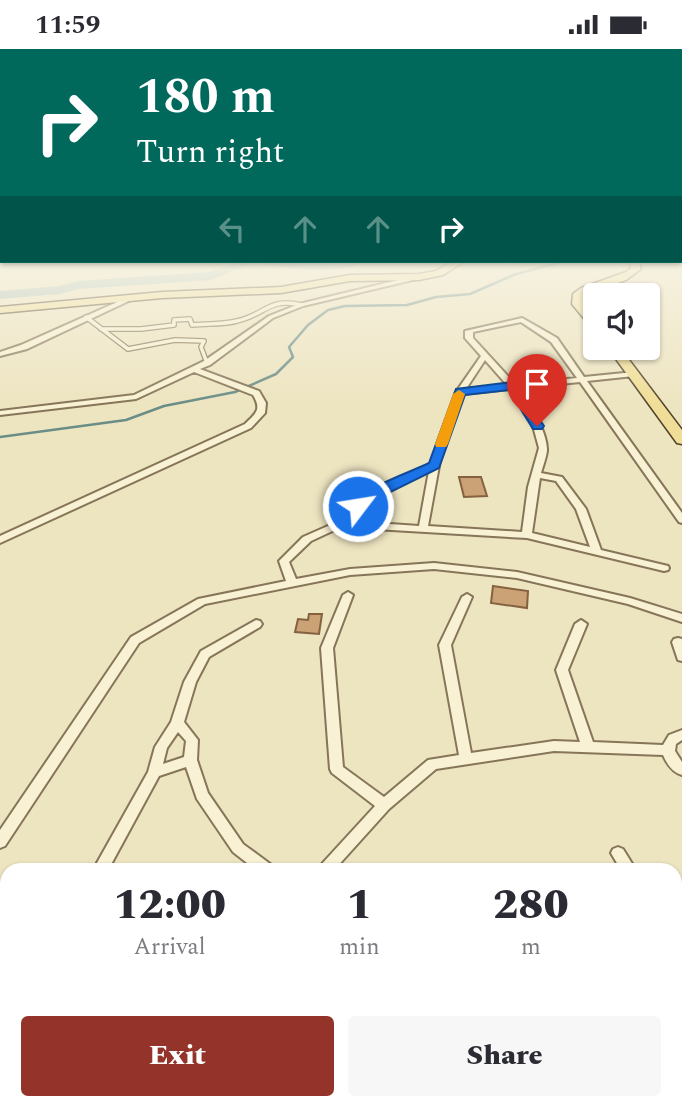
<!DOCTYPE html>
<html lang="en">
<head>
<meta charset="utf-8">
<style>
  :root { --surface:#fff; --page:#f7f7f7; --text:#2b2b33; --muted:#7c7c81; --accent:#943329 }
  body { margin:0; font-family:Spectral,serif; background:var(--page); color:var(--text); height:100vh; display:flex; flex-direction:column; font-size:26px; white-space:nowrap }
  * { box-sizing:border-box; margin:0 }
  p { font-size:23px; color:var(--muted) }
  .icon { flex:none; width:38px; height:38px; fill:none; stroke:currentColor; stroke-width:2; stroke-linecap:round; stroke-linejoin:round }
  .map { position:relative; flex:1; overflow:hidden }
  .sheet { position:absolute; left:0px; top:814px; width:682px; height:247px; display:flex; flex-direction:column; background:var(--surface); border-radius:21px 21px 0 0; box-shadow:0 2px 5px #0004 }
  .sheet>* { flex:none }
  .banner { position:absolute; left:0px; top:0px; width:682px; height:214px; box-shadow:0 2px 5px #0004; background:#00695c; color:#fff; overflow:hidden }
  .fabs { position:absolute; left:583px; top:234px; display:grid; gap:14px }
  .fabs a { display:grid; place-items:center; width:77px; height:77px; border-radius:7px; background:var(--surface); box-shadow:0 2px 5px #0004; font-size:35px }
  .pin { position:absolute; display:grid; place-items:center; width:60px; height:60px; color:#fff; margin:-72px -30px; border-radius:50% 50% 50% 0; rotate:-45deg; box-shadow:0 0 7px #0007 }
  .pin .icon { rotate:45deg }
  .me { position:absolute; width:77px; margin:-38px; rotate:59deg; stroke-linejoin:round; filter:drop-shadow(0 0 5px #0008) }
  .turn { display:flex; align-items:center; gap:24px; height:147px; padding:0 21px; font-size:32px }
  .turn .icon { width:91px; height:91px; stroke-width:2.5 }
  .turn b { display:block; font-size:49px; line-height:60px }
  .lanes { display:flex; align-items:center; height:66px; padding:0 21px; background:#0003; justify-content:center; gap:35px; direction:ltr }
  .lanes .off { opacity:.35 }
  .eta { display:flex; justify-content:space-evenly; align-items:center; height:119px; text-align:center }
  .eta b { font-size:42px; font-weight:800; line-height:49px }
  .action { display:flex; gap:14px; margin-top:auto; padding:14px 21px }
  .action a { flex:1; height:80px; border-radius:7px; background:var(--accent); color:#fff; font-size:28px; font-weight:800; line-height:80px; text-align:center }
  .action a+a { background:var(--page); color:var(--text) }
  .status { display:flex; justify-content:space-between; align-items:center; height:49px; padding:0 35px; background:var(--surface); direction:ltr }
  .status svg { height:19px; fill:currentColor }
  .map>svg:first-child { display:block }
  .lines { fill:none; stroke-linecap:round; stroke-linejoin:round }
  .stream { stroke:#6a8d88; stroke-width:2.5 }
  .river { fill:#a3bfba; fill-rule:evenodd }
  .building { fill:#cba276; stroke:#84613f; stroke-width:2 }
  .lane-casing { stroke:#867558; stroke-width:6 }
  .street-casing { stroke:#867558; stroke-width:4 }
  .primary-casing { stroke:#53432d; stroke-width:3 }
  .lane { stroke:#f8f1d3; stroke-width:3.5 }
  .street { fill:#f8f1d3; fill-rule:evenodd }
  .primary { fill:#f0de98; fill-rule:evenodd }
  .route { fill:#1a73e8; stroke:#114b97; stroke-width:2 }
  .slow { fill:#f59e0b }
</style>
</head>
<body>
<div class="status"><b>11:59</b><svg viewBox="0 0 49 12"><path d="M0 12V9h3v3zM5 12V6h3v6zM10 12V3h3v9zM15 12V0h3v12zM26 1h20v11H26zM47 4h2v5h-2z"/></svg></div>
<div class="map">
<svg width="682" height="1060" viewBox="0 0 682 1060">
  <rect width="100%" height="100%" fill="#ede4c0"/>
  <g class="lines">
    <!-- stream -->
    <path class="stream" d="M0,388L126,371L164,357L235,343L276,325L293,308L289,298L308,276L328,261L345,257L407,256L436,248L470,245L516,225L565,212"/>
    <!-- river -->
    <path class="river" d="M240,212H257L211,231L78,240L59,245L0,250V242L59,237L78,232L209,223Z
      M258,212H363C343,228 289,218 264,216Z"/>
  </g>
  <!-- building -->
  <path class="building" d="M459,428H481L487,447L464,448Z
    M493,537L528,542L527,559L491,554Z
    M309,565H322L319,585L295,583L298,570L308,571Z"/>
  <g class="lines">
    <defs>
      <path id="lane" d="M86,268L128,300L175,291L204,292L201,298L207,314
        M101,280H141L174,276V271L190,270L192,276C207,274 223,276 237,272C265,266 269,248 301,256"/>
      <path id="street" d="M419,226L422,228L421,229L303,257L273,269L210,316L200,320L259,342L266,354L265,364L251,379L0,494V487L245,375C256,364 262,361 253,346L194,323L136,350L0,366V362L134,346L204,312L269,267L299,255Z
        M133,246L136,248L135,249L27,300L0,307V303L21,296Z
        M522,269L557,289L584,328L634,323L638,325L634,327L587,332L682,464V474L679,473L580,333L519,339C530,351 548,386 547,402C546,409 543,417 541,424L562,428L586,460L601,501L668,517L669,519L668,521L664,522L527,489L341,478L311,492L289,513L296,530L350,520L434,514L517,523L630,549L682,565V573L628,555L517,529L434,520L350,526L205,555L139,594L5,797L0,799V781L131,588L198,550L286,532L279,512L303,488L337,473L344,462L366,445L431,415L456,343L481,307L465,289V282ZM521,273L551,293L577,329L515,335L473,289V283ZM485,311L507,336L466,340ZM511,340L517,346L533,377L539,399L528,438L522,483L428,477L441,406L463,345ZM429,422L419,477L347,472C366,446 401,435 429,422ZM540,429L556,432L576,460L590,498L532,484Z
        M348,543L353,546L333,599L343,718L384,748L428,711L459,706L439,596L462,548L467,545L472,548L451,596L471,704L554,692L580,693L556,621L575,575L581,571L587,575L568,621L593,693L663,696L669,686L682,681V691L676,695L675,702L682,713V726C672,723 667,715 663,706L554,702L436,720L389,760L334,821H318L320,817L375,757L332,724L330,720L321,599L343,546Z
        M256,571L260,572L262,575L260,578L209,608L196,633L184,673L198,691L197,711L208,744L243,795L273,817L275,821H256L233,803L197,750L186,718L159,727L108,821H93L148,723L155,698L171,673L184,633L201,602ZM178,683L186,692L184,708L163,715L167,699Z
        M678,589L682,590V612L678,611L672,593L674,590Z
        M618,798L623,800L636,821H621L611,804L613,800Z
        M676,884L682,887V908L676,905Z
        M7,914V931L0,934V917Z
        M80,1054H102L99,1060H77Z"/>
      <path id="primary" d="M453,212H465L443,226L419,231L350,232L281,244L162,249L0,264V258L162,243L281,238L350,226L419,225L436,222Z
        M629,212H639L641,220L626,231L583,246C584,261 595,263 595,279L591,278L572,255L573,245L581,239L626,223L631,219Z
        M608,299H620L682,381V395L677,394Z"/>
    </defs>
    <!-- lane casing -->
    <use href="#lane" class="lane-casing"/>
    <!-- street casing -->
    <use href="#street" class="street-casing"/>
    <!-- primary casing -->
    <use href="#primary" class="primary-casing"/>
    <!-- lane -->
    <use href="#lane" class="lane"/>
    <!-- street -->
    <use href="#street" class="street"/>
    <!-- primary -->
    <use href="#primary" class="primary"/>
  </g>
  <!-- sky -->
  <linearGradient id="sky" x2="0" y2="1"><stop stop-color="#8cb8d6"/><stop offset="0.58" stop-color="#f7f3e3"/><stop offset="1" stop-color="#f7f3e3" stop-opacity="0"/></linearGradient>
  <rect width="682" height="355" fill="url(#sky)"/>
  <!-- route -->
  <path class="route" d="M512,333L518,337L544,377L542,380H533L509,341L465,346L439,419L376,450L363,460H353L351,457C369,436 404,426 429,414L456,340Z"/>
  <!-- slow -->
  <path class="slow" d="M459,341L465,345L448,395L446,398H436L435,395L453,345Z"/>
</svg>
<div class="fabs">
<a><svg class="icon" aria-label="sound" viewBox="0 0 24 24"><path d="M4 9h4l5-4v14l-5-4H4zM17 9q2 3 0 6"/></svg></a>
</div>
<div class="pin" style="left:537px;top:377px;background:#d93025"><svg class="icon" aria-label="arrive" viewBox="0 0 24 24"><path d="M6 21V4h12l-3 4 3 4H6"/></svg></div>
<svg class="me" style="left:358px;top:457px" viewBox="-20 -20 40 40"><circle r="17" fill="#1a73e8" stroke="#fff" stroke-width="3"/><path d="M0-11L8 9 0 5-8 9z" fill="#fff"/></svg>
<div class="banner">
<div class="turn"><svg class="icon" aria-label="right" viewBox="0 0 24 24"><path d="M7 20v-9h11M14 6l5 5-5 5"/></svg><div><b>180 m</b>Turn right</div></div>
<div class="lanes"><svg class="icon off" aria-label="left" viewBox="0 0 24 24"><path d="M17 20v-9H6M10 6l-5 5 5 5"/></svg><svg class="icon off" aria-label="ahead" viewBox="0 0 24 24"><path d="M12 20V5M6 11l6-6 6 6"/></svg><svg class="icon off" aria-label="ahead" viewBox="0 0 24 24"><path d="M12 20V5M6 11l6-6 6 6"/></svg><svg class="icon" aria-label="right" viewBox="0 0 24 24"><path d="M7 20v-9h11M14 6l5 5-5 5"/></svg></div>
</div>
<section class="sheet">
<div class="eta">
<div><b>12:00</b><p>Arrival</p></div>
<div><b>1</b><p>min</p></div>
<div><b>280</b><p>m</p></div>
</div>
<div class="action"><a>Exit</a><a>Share</a></div>
</section>
</div>
</body>
</html>
